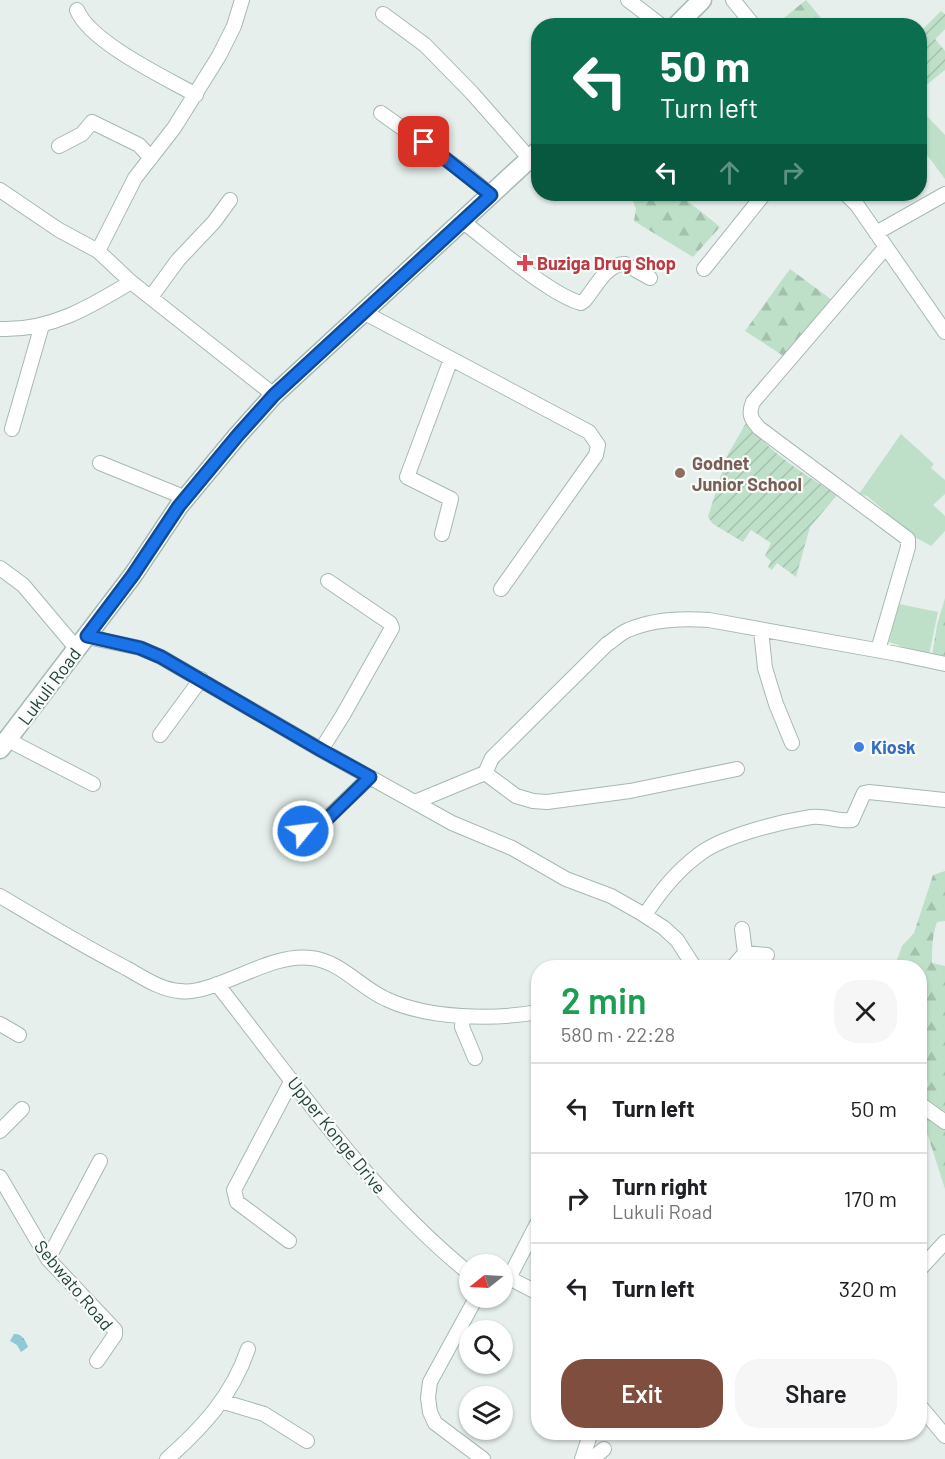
<!DOCTYPE html>
<html lang="en">
<head>
<meta charset="utf-8">
<style>
  :root { --surface:#fff; --page:#f6f6f6; --text:#202124; --muted:#757577; --line:#e0e0e0; --accent:#7f4e3f }
  body { margin:0; font-family:Barlow,sans-serif; background:var(--page); color:var(--text); height:100vh; display:flex; flex-direction:column; font-size:22px; white-space:nowrap }
  * { box-sizing:border-box; margin:0 }
  p { font-size:20px; color:var(--muted) }
  .icon { flex:none; width:33px; height:33px; fill:none; stroke:currentColor; stroke-width:2; stroke-linecap:round; stroke-linejoin:round }
  .map { position:relative; flex:1; overflow:hidden }
  .side { position:absolute; left:531px; top:960px; width:396px; height:480px; display:flex; flex-direction:column; background:var(--surface); border-radius:24px; box-shadow:0 2px 4px #0004 }
  .side>* { flex:none }
  .guide { position:absolute; left:531px; top:18px; width:396px; height:183px; border-radius:24px; box-shadow:0 2px 4px #0004; background:#0b6e4f; color:#fff; overflow:hidden }
  .needle { width:39px; rotate:252deg }
  .controls { position:absolute; left:459px; top:1254px; display:grid; gap:12px }
  .controls a { display:grid; place-items:center; width:54px; height:54px; border-radius:50%; background:var(--surface); box-shadow:0 2px 4px #0004; font-size:30px }
  .pin { position:absolute; display:grid; place-items:center; width:51px; height:51px; color:#fff; margin:-26px; border-radius:12px; box-shadow:0 3px 9px #0006 }
  .me { position:absolute; width:66px; margin:-33px; rotate:61deg; stroke-linejoin:round; filter:drop-shadow(0 0 4px #0008) }
  .turn { display:flex; align-items:center; gap:21px; height:126px; padding:0 30px; font-size:27px }
  .turn .icon { width:78px; height:78px; stroke-width:2.5 }
  .turn b { display:block; font-size:42px; line-height:51px }
  .lanes { display:flex; align-items:center; height:57px; padding:0 30px; background:#0003; justify-content:center; gap:30px; direction:ltr }
  .lanes .off { opacity:.35 }
  .round { display:grid; place-items:center; flex:none; width:63px; height:63px; border-radius:24px; background:var(--page) }
  .overview { display:flex; align-items:center; justify-content:space-between; height:102px; padding:0 30px }
  h1 { font-size:36px; font-weight:600; line-height:45px; color:#1e9e55 }
  .primary-button { display:flex; gap:12px; margin-top:auto; padding:12px 30px }
  .primary-button a { flex:1; height:69px; border-radius:24px; background:var(--accent); color:#fff; font-size:24px; font-weight:600; line-height:69px; text-align:center }
  .primary-button a+a { background:var(--page); color:var(--text) }
  ul { padding:0; list-style:none }
  li { display:flex; align-items:center; gap:18px; height:90px; padding:0 30px; border-top:2px solid var(--line) }
  li div { flex:1 }
  li b { display:block; font-size:22px }
  li em { font-style:normal }
  .map>svg:first-child { display:block }
  .grass { fill:#bfe0c8 }
  .forest { fill:url(#forest-firs) }
  .garden { fill:url(#garden-furrows) }
  .water { fill:url(#water-ripples) }
  .lines { fill:none; stroke-linecap:round; stroke-linejoin:round }
  .street-casing { stroke:#a8b8b2; stroke-width:16 }
  .secondary-casing { stroke:#a4bbb3; stroke-width:21 }
  .street { stroke:#fff; stroke-width:14 }
  .secondary { stroke:#fff; stroke-width:18 }
  .route-casing { stroke:#114b97; stroke-width:15 }
  .route { stroke:#1a73e8; stroke-width:10 }
  .health-dot { fill:#e0444e; stroke:#f7fbf9; stroke-width:2 }
  .education-dot { fill:#8d6e63; stroke:#f7fbf9; stroke-width:2 }
  .shop-dot { fill:#3f7fe0; stroke:#f7fbf9; stroke-width:2 }
  .labels { text-anchor:middle; dominant-baseline:central; stroke-width:4.5; stroke-linejoin:round; paint-order:stroke }
  .health-label { font-size:18px; font-weight:bold; fill:#be3a42; stroke:#f7fbf9; text-anchor:start }
  .education-label { font-size:18px; font-weight:bold; fill:#785e54; stroke:#f7fbf9; text-anchor:start }
  .street-label { font-size:18px; fill:#24423a; stroke:#f7fbf9 }
  .shop-label { font-size:18px; font-weight:bold; fill:#366cbe; stroke:#f7fbf9; text-anchor:start }
</style>
</head>
<body>
<div class="map">
<svg width="945" height="1459" viewBox="0 0 945 1459">
  <defs>
    <pattern id="forest-firs" width="22" height="20" patternUnits="userSpaceOnUse" patternTransform="scale(1.5)"><rect width="22" height="20" fill="#bfe0c8"/><path d="M5 1l3.5 6h-7zM16 11l3.5 6h-7z" fill="#a4c1ad"/></pattern>
    <pattern id="garden-furrows" width="10" height="10" patternUnits="userSpaceOnUse" patternTransform="scale(1.5)"><rect width="10" height="10" fill="#bfe0c8"/><path d="M-1 1l2-2M0 10L10 0M9 11l2-2" fill="none" stroke="#a4c1ad"/></pattern>
    <pattern id="water-ripples" width="26" height="14" patternUnits="userSpaceOnUse" patternTransform="scale(1.5)"><rect width="26" height="14" fill="#8ec9d4"/><path d="M2 4q2-2 4 0t4 0M15 11q2-2 4 0t4 0" fill="none" stroke="#74a5ad"/></pattern>
  </defs>
  <rect width="100%" height="100%" fill="#e6efeb"/>
  <!-- grass -->
  <path class="grass" d="M920,109L945,135V179L925,152L920,157Z
    M901,434L934,464L931,468L945,480V494L933,505L945,516V531L931,546L913,536L885,516L886,512L867,496L859,494Z
    M899,604L938,612L929,655L889,642Z"/>
  <!-- forest -->
  <path class="forest" d="M806,0L827,25H775Z
    M636,194H679L720,227L693,257L634,221L636,209L632,198Z
    M790,269L832,300L785,357L745,331Z
    M945,598V659L932,656L937,625Z
    M945,871V921L937,922C932,936 932,948 932,963L945,966V1189L920,1111V1090L928,1086L926,1075L920,1077V1049L923,1042L920,1028V968H894L902,946L914,933L933,875Z"/>
  <!-- garden -->
  <path class="garden" d="M941,11L945,14V29L935,39L945,51V70L920,90V28L922,30Z
    M746,423C773,454 803,475 838,494L810,527L796,577L777,563L772,570L768,567L771,561L765,556L771,543L751,530L743,542L713,524L708,517L727,456Z"/>
  <!-- water -->
  <path class="water" d="M14,1334C22,1333 26,1341 28,1347L21,1352L17,1345L10,1341Z"/>
  <g class="lines">
    <defs>
      <path id="street" d="M242,0L234,26L219,56L174,128L135,178L98,251L131,282L274,395
        M628,0L662,26
        M733,0L754,26
        M77,10C90,42 164,77 196,95
        M383,14L425,45L472,93L530,159
        M381,113L465,173L491,195
        M59,146L82,134L92,122L139,145L151,158
        M0,190L59,230L98,251
        M846,194L857,205L945,332
        M462,221C490,242 550,295 581,303L585,300C595,288 607,263 625,264L650,278
        M876,233L945,194
        M704,269L764,194
        M151,297L178,260L214,222L230,200
        M365,313L589,432L598,445L596,455L501,589
        M0,329C50,331 90,307 131,282
        M12,429L42,325
        M100,463L186,498
        M442,534L451,499L407,477L451,359
        M0,568L23,585L77,649
        M761,630L765,668L776,704L792,743
        M87,637L140,648L161,657L321,750L452,823L512,848L566,879L611,896L641,913L664,928L677,940L695,968
        M878,650L908,547V539L759,428C751,419 748,414 753,402L885,248
        M160,735L201,679
        M8,740L93,784
        M321,750L343,715L392,628L390,623L328,581
        M485,773L516,796L533,801L547,802L630,791L737,769
        M415,802L485,773L492,758L607,644C614,640 620,633 628,630C653,619 683,618 709,620L898,654L945,664
        M303,831L328,817L370,777
        M0,896C42,921 83,946 126,968C142,977 161,990 180,991C186,992 193,991 198,990C233,983 275,953 311,958C340,961 361,988 386,999C428,1019 494,1020 538,1012
        M645,915C659,893 676,872 697,856C721,836 780,822 811,817C825,815 839,822 852,820L864,793L869,792L945,800
        M742,929L745,953
        M732,968L745,953L767,955
        M217,984C296,1085 370,1193 470,1274
        M463,1016L462,1027L475,1058
        M0,1024L19,1035
        M920,1104L945,1122
        M0,1131L22,1109
        M0,1177L48,1259L115,1330V1335L97,1361
        M289,1241L237,1202L234,1190L292,1080
        M48,1259L100,1161
        M920,1269L945,1242
        M509,1278L538,1222
        M502,1285L509,1278L538,1293
        M476,1298L430,1382L428,1398L430,1412L435,1423L483,1459
        M221,1401L264,1414L307,1441
        M920,1406L945,1436
        M167,1459C203,1427 232,1396 248,1349
        M582,1459L589,1438
        M592,1459L604,1449"/>
      <path id="secondary" d="M676,26L702,0
        M0,749L133,575L179,506L238,435L274,395L538,151"/>
    </defs>
    <!-- street casing -->
    <use href="#street" class="street-casing"/>
    <!-- secondary casing -->
    <use href="#secondary" class="secondary-casing"/>
    <!-- street -->
    <use href="#street" class="street"/>
    <!-- secondary -->
    <use href="#secondary" class="secondary"/>
  </g>
  <g class="lines">
    <defs>
      <path id="route" d="M303,831L328,818L370,777L321,750L161,657L140,648L87,636L133,575L179,506L238,435L274,395L491,195L424,142"/>
    </defs>
    <!-- route casing -->
    <use href="#route" class="route-casing"/>
    <!-- route -->
    <use href="#route" class="route"/>
  </g>
  <!-- markers -->
  <path class="health-dot" d="M522 254h6v6h6v6h-6v6h-6v-6h-6v-6h6z"/>
  <circle class="education-dot" cx="680" cy="473" r="6"/>
  <circle class="shop-dot" cx="859" cy="747" r="6"/>
  <g class="labels">
    <!-- health labels -->
    <g class="health-label">
      <text x="537" y="263">Buziga Drug Shop</text>
    </g>
    <!-- education labels -->
    <g class="education-label">
      <text x="692" y="463">Godnet<tspan x="692" dy="21">Junior School</tspan></text>
    </g>
    <!-- street labels -->
    <g class="street-label">
      <text transform="translate(49 686) rotate(-53)">Lukuli Road</text>
      <text transform="translate(337 1135) rotate(51)">Upper Konge Drive</text>
      <text transform="translate(74 1285) rotate(50)">Sebwato Road</text>
    </g>
    <!-- shop labels -->
    <g class="shop-label">
      <text x="871" y="747">Kiosk</text>
    </g>
  </g>
</svg>
<div class="controls">
<a><svg class="needle" viewBox="-14 -14 28 28"><path d="M0-13l5 13h-10z" fill="#e53935"/><path d="M0 13l5-13h-10z" fill="#757577"/></svg></a>
<a><svg class="icon" aria-label="search" viewBox="0 0 24 24"><circle cx="10" cy="10" r="6"/><path d="M15 15l6 6"/></svg></a>
<a><svg class="icon" aria-label="layers" viewBox="0 0 24 24"><path d="M12 4l9 5-9 5-9-5zM3 14l9 5 9-5"/></svg></a>
</div>
<div class="pin" style="left:424px;top:142px;background:#d93025"><svg class="icon" aria-label="arrive" viewBox="0 0 24 24"><path d="M6 21V4h12l-3 4 3 4H6"/></svg></div>
<svg class="me" style="left:303px;top:831px" viewBox="-20 -20 40 40"><circle r="17" fill="#1a73e8" stroke="#fff" stroke-width="3"/><path d="M0-11L8 9 0 5-8 9z" fill="#fff"/></svg>
<div class="guide">
<div class="turn"><svg class="icon" aria-label="left" viewBox="0 0 24 24"><path d="M17 20v-9H6M10 6l-5 5 5 5"/></svg><div><b>50 m</b>Turn left</div></div>
<div class="lanes"><svg class="icon" aria-label="left" viewBox="0 0 24 24"><path d="M17 20v-9H6M10 6l-5 5 5 5"/></svg><svg class="icon off" aria-label="ahead" viewBox="0 0 24 24"><path d="M12 20V5M6 11l6-6 6 6"/></svg><svg class="icon off" aria-label="right" viewBox="0 0 24 24"><path d="M7 20v-9h11M14 6l5 5-5 5"/></svg></div>
</div>
<section class="side">
<div class="overview"><div><h1>2 min</h1><p>580 m · 22:28</p></div><a class="round"><svg class="icon" aria-label="close" viewBox="0 0 24 24"><path d="M6 6l12 12M18 6L6 18"/></svg></a></div>
<ul>
<li><svg class="icon" aria-label="left" viewBox="0 0 24 24"><path d="M17 20v-9H6M10 6l-5 5 5 5"/></svg><div><b>Turn left</b></div><em>50 m</em></li>
<li><svg class="icon" aria-label="right" viewBox="0 0 24 24"><path d="M7 20v-9h11M14 6l5 5-5 5"/></svg><div><b>Turn right</b><p>Lukuli Road</p></div><em>170 m</em></li>
<li><svg class="icon" aria-label="left" viewBox="0 0 24 24"><path d="M17 20v-9H6M10 6l-5 5 5 5"/></svg><div><b>Turn left</b></div><em>320 m</em></li>
</ul>
<div class="primary-button"><a>Exit</a><a>Share</a></div>
</section>
</div>
</body>
</html>
